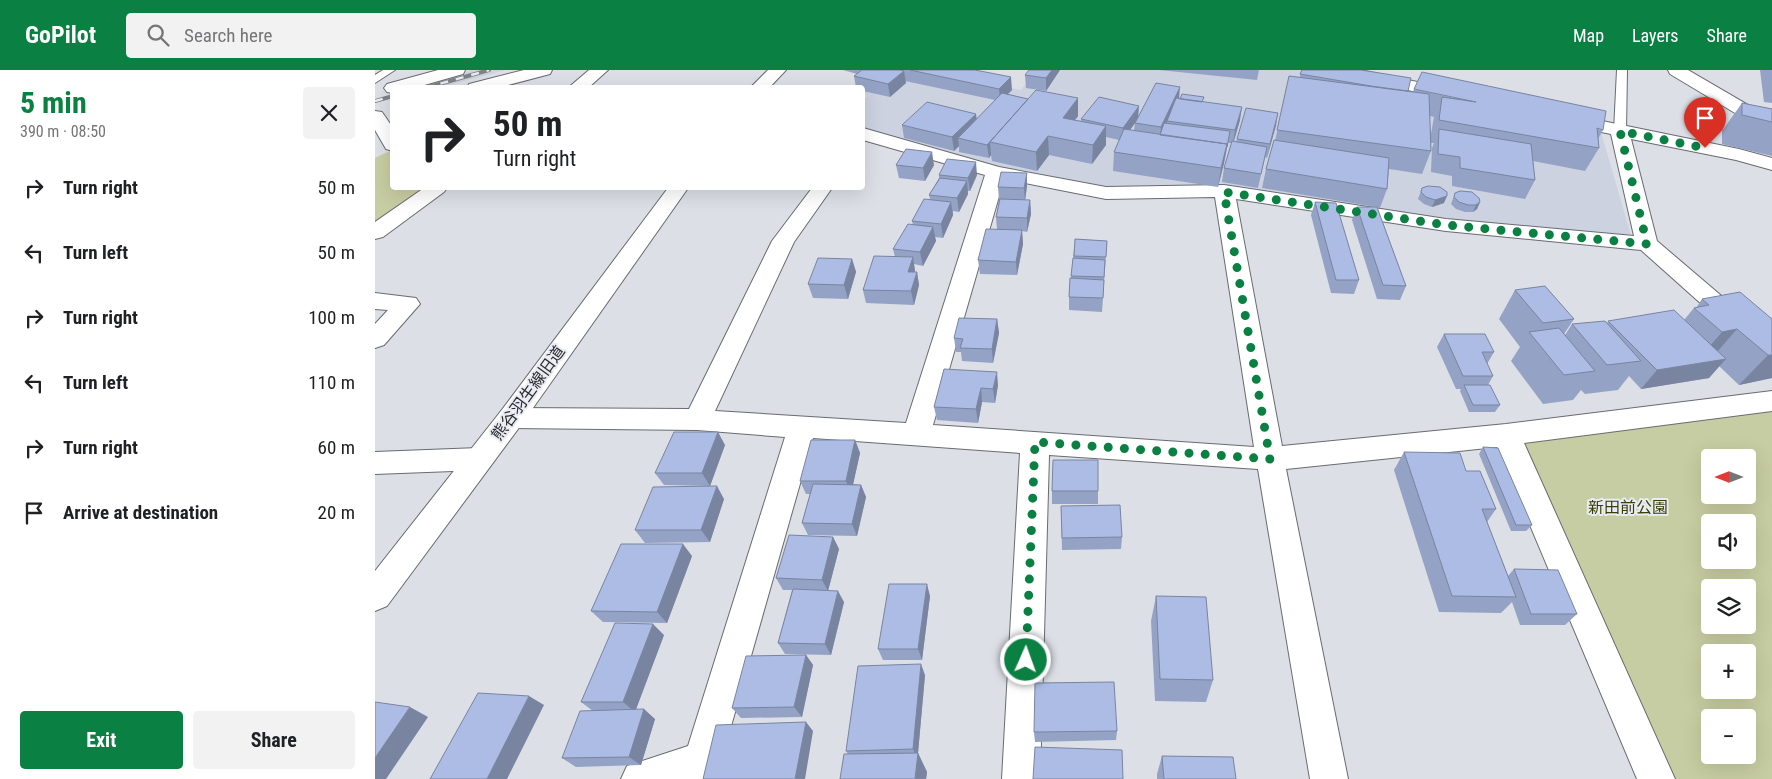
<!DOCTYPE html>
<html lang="en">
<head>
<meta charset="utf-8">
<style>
  :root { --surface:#fff; --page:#f2f2f2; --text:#202124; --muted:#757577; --accent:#0b8043 }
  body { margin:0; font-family:"Roboto Condensed","Noto Sans JP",sans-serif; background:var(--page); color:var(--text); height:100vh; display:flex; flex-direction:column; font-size:19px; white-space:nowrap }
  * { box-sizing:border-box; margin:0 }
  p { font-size:16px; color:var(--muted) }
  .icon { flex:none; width:28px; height:28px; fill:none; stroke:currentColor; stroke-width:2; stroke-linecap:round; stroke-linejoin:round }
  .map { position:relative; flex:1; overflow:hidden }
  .drawer { display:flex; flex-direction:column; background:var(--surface); width:375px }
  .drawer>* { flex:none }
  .banner { position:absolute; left:15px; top:15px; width:475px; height:105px; border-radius:5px; box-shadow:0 5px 20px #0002; background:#fff; color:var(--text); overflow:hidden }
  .needle { width:32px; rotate:270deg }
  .controls { position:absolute; left:1326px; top:379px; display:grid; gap:10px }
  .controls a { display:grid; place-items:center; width:55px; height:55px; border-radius:5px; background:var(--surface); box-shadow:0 5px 20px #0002; font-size:25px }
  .pin { position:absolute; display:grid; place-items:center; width:42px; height:42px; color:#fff; margin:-51px -21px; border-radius:50% 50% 50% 0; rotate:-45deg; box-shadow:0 0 5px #0007 }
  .pin .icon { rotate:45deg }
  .me { position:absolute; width:55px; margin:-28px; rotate:2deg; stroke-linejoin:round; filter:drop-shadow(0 0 4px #0008) }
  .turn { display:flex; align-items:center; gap:18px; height:105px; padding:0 20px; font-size:22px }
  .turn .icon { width:65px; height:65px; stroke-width:2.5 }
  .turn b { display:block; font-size:35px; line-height:42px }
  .round { display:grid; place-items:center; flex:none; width:52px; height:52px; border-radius:5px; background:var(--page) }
  .head { display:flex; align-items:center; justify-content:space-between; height:85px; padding:0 20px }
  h1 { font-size:30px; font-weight:700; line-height:38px; color:var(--accent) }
  .action { display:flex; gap:10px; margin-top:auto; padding:10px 20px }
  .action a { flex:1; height:58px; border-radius:5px; background:var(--accent); color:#fff; font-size:20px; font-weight:700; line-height:58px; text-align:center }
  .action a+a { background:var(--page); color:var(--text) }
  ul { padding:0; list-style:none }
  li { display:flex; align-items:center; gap:15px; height:65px; padding:0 20px }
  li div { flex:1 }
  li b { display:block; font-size:19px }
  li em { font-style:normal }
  header { display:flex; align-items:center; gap:30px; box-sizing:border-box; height:70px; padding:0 25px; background:var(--accent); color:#fff }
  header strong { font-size:24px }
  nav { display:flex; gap:28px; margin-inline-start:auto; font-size:18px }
  .search { width:350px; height:45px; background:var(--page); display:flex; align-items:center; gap:12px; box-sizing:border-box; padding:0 18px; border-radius:5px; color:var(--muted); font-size:19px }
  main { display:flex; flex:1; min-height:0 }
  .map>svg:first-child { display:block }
  .built { fill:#cdd2e0 }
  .green { fill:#c7cda2; fill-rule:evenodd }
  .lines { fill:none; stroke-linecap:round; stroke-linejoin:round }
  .service-casing { stroke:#686b71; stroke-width:2 }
  .minor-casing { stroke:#686b71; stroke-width:2 }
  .tertiary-casing { stroke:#686b71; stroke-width:2 }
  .service { fill:#fff; fill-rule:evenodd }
  .minor { fill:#fff; fill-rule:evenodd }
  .tertiary { fill:#fff; fill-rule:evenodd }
  .rail-casing { stroke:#808286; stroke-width:4 }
  .rail { stroke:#e9ecf3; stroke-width:2.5; stroke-dasharray:8; stroke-linecap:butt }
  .wall { fill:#94a2c5; fill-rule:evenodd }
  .shaded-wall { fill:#7884a0 }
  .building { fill:#acbce5; stroke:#7884a0 }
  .route { stroke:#0b8043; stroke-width:9; stroke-dasharray:0 16.2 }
  .labels { text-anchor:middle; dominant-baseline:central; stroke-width:4; stroke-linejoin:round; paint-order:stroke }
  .street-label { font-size:16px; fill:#2a2b2d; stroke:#e9ecf3 }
  .park-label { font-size:16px; fill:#393d07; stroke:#e9ecf3 }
</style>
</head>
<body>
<header>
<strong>GoPilot</strong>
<div class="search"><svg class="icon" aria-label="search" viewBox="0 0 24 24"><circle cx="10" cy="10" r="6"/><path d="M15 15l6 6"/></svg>Search here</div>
<nav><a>Map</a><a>Layers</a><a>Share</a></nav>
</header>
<main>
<section class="drawer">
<div class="head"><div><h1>5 min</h1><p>390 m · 08:50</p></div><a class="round"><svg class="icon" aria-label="close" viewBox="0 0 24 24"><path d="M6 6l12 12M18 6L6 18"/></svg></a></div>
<ul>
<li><svg class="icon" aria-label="right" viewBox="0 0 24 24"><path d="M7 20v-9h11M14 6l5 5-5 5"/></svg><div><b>Turn right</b></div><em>50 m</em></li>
<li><svg class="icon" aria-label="left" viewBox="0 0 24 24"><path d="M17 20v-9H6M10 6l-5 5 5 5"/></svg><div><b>Turn left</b></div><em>50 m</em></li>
<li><svg class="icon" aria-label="right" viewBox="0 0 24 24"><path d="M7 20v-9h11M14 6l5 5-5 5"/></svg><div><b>Turn right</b></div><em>100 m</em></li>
<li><svg class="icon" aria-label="left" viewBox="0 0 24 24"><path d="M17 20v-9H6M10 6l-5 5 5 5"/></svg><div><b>Turn left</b></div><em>110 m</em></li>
<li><svg class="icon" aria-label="right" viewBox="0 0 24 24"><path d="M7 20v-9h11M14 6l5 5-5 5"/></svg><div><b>Turn right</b></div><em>60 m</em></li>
<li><svg class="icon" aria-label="arrive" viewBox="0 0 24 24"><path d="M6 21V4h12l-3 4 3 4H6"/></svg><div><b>Arrive at destination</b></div><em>20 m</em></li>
</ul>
<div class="action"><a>Exit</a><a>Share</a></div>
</section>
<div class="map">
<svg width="1397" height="709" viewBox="0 0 1397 709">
  <rect width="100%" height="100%" fill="#dcdfe6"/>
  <!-- built -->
  <path class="built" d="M96,0H131L66,17L32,18Z
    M506,0H546L646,20L661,0H931L1035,19L1226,62L1257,169L1070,152L849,118L730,120L623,100L488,57V30L492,26L488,24V18H481Z"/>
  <!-- green -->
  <path class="green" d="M17,80L18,118H53L0,155V88Z
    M1397,331V709H1281L1131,365ZM1335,388H1372V425H1335ZM1335,452H1372V490H1335ZM1335,518H1372V555H1335ZM1335,582H1372V620H1335ZM1335,648H1372V685H1335Z"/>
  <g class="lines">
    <defs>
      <path id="service" d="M8,0H20L0,13V5Z
        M1242,0H1252L1251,61L1245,65L1239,61Z"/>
      <path id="minor" d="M63,0H90L88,4L39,18H18V23L12,22L9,18L12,14Z
        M149,0H177L175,4L122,18H92L94,14Z
        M214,0H233L213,18H193Z
        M952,0H985L1076,19L1082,20L1085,24L1082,28L1076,29L960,5L954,4Z
        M1293,0H1313L1397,49V63L1390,61L1295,4Z
        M0,41L7,42L18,58V81L11,79L0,60Z
        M1193,44L1364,79L1397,88V100L1361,90L1256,69L1282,171L1397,269V292L1388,289L1266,180L1071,161L861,129L907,376L1131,354L1397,321V341L1149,373L1300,709H1262L1122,377L911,399L973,709H935L883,399L674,385L665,709H627L645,383L438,368L341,709H246L252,696L313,676L410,367L322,360L136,358L126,355L122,348L126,341L136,338L314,339L397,171L437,118H457L419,172L340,341L531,353L610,105L488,70V58L624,97L731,117L849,115L1071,149L1259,166L1236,64L1187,54L1184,50L1187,46ZM629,109L731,129L840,127L879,377L558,355Z
        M49,118H72L69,122L8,167L0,169V152Z
        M0,223L41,228L45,234L9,275L0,278V254L13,240L0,239Z
        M104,378L114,381L118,389L114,397L104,400L0,404V382Z"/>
      <path id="tertiary" d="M393,0H411L394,18H375Z
        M293,118H313L146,355L12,536L0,541V501L126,341Z"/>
    </defs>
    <!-- service casing -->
    <use href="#service" class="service-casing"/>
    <!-- minor casing -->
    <use href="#minor" class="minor-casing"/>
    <!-- tertiary casing -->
    <use href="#tertiary" class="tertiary-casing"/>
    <!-- service -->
    <use href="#service" class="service"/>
    <!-- minor -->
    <use href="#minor" class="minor"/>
    <!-- tertiary -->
    <use href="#tertiary" class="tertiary"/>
    <defs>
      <path id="rail" d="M50,18L114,0
        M0,31L18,26"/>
    </defs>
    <!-- rail casing -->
    <use href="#rail" class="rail-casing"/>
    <!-- rail -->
    <use href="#rail" class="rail"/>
  </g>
  <!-- wall -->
  <path class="wall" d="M468,0H604L603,1L637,20L632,24L653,29L703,28V46L700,50L706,51V49L763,47L804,29L829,32L865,50L859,72H861L862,69L903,43L892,88L890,87L883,118L847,112L849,98L857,73H853L849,93L843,117L738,101L739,82L744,70L731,67V75L717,94L674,85L662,101L617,91L616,85L614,88L584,82V76L579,81L529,68L527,55L602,49L620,30L530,11L531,13L515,27L488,21V18H481L479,6L482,4ZM760,52L759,61L755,60Z
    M685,0L671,21L651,18L650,5Z
    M784,0H884L882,10Z
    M1385,0H1397V33L1389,32Z
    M925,4L1038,22L1039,19L1228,60L1223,69L1224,78L1210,101L1158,91L1160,110L1150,129L1077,116V106L1056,102L1057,78L1059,73H1056V81L1047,104L1014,99L1012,119L1005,138H1002L1031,216L1025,230L1002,229L977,150L982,137H1001L887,118L891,99L900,71L914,6L925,7ZM1055,46L1059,47L1055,69Z
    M1367,33L1397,39V86L1347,74V61Z
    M521,95H559L550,111L524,108Z
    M564,105H602L595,121H593V124L584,142L578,141V145L568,168L560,167L561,171L548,196L539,194L540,202H542L544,215L539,235L491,233L488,220L520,187L518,179L538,155L537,151L555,129L554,125L564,108Z
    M652,116L650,130H655L656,144L652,162L647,161L648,174L642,205L605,204L603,190L622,159L621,147L624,130L623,117Z
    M1047,118L1069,133L1057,137L1049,134L1043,129Z
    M1080,123L1105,132L1102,139L1098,142H1090L1081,139L1076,134Z
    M940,132L984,210L979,224L956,223L936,145Z
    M700,169L732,171L727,242L694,240V227Z
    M477,189L481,202L473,229L438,228L433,214Z
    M1140,220L1199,249L1189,264L1190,265L1197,254L1232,253L1233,251L1309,250L1319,238H1321L1327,229L1397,249V308L1364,315L1344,296L1334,308L1266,319L1254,306L1243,320L1210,324L1206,320L1198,330L1168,334L1136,291L1145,277L1124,249Z
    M622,249L624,263L618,293L587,291L586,282H581L579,268Z
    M1069,264L1119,282L1112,294L1118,306L1113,315L1125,335L1120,342H1094L1085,321L1086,319H1081L1062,277Z
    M569,299L623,315L620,333L607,332L603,353L562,350L559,337Z
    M480,370L485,383L478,414L486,415L491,427L482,466L433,465L427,453L435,424H431L425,411Z
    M350,375L335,416L289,415L280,403Z
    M1108,377L1157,455L1151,461H1136L1104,384Z
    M1029,382L1091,401L1121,439L1112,452L1133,506L1139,499L1202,544L1190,555H1145L1137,532L1126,543L1064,542L1019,400Z
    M677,421H723V434H677Z
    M349,429L335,472L270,473L260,460Z
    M686,436L747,467L746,479L687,480Z
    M458,467L464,479L453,521L469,532L456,585L410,584L403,573L417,520H408L401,508Z
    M317,486L292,553L228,552L216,541Z
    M555,526L547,590H508L503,579Z
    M781,526L838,610L831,632L780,631L776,551Z
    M289,565L261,639L280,649L266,695L201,697L187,688L218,641L206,632Z
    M431,585L438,595L427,647L366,648L357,638Z
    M550,605L543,683L552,702L551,709H465L473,684L471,681Z
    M742,661L741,670L660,672L659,662Z
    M787,686L861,709H782V704Z"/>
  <!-- shaded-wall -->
  <path class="shaded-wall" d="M677,0H685L671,21V8Z
    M529,1L531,13L515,27L513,14Z
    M636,7L637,20L625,32L624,19Z
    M805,17L804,29L792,51L791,56L785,68L786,57Z
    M703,28V46L688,66V48Z
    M654,29L615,72L616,85L614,88L612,75Z
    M764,36L763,49L747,71L748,58Z
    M867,37L865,50L858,73L860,60Z
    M903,43L901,56L892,88L895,74Z
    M601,44L603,57L583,68L584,76L579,81L577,67Z
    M731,56V75L717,94L718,75Z
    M855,61L849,93L843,117L846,98Z
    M673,66L674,85L662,101L661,82Z
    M557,82L559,95L550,111L548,98Z
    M601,92L602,105L595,121L593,108Z
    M652,103V116L650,131L649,118Z
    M592,111L593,124L584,142L582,128Z
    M1072,126L1069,133L1057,137L1060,130Z
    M655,130L656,144L652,162V148Z
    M576,132L578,145L568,168L566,154Z
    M1105,132L1102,139L1098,142L1101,135Z
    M558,157L561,171L548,196L545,182Z
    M647,160L648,174L642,205L641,192Z
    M538,187L540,201L536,215L533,202Z
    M477,189L481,202L473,229L469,215Z
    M542,202L544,215L539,235L536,221Z
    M622,249L624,263L618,293L617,279Z
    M1362,259L1336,289L1321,292L1347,262Z
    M1393,285H1397V308L1364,315Z
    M1351,289L1334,308L1266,319L1282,300Z
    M622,302L623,315L620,333L618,319Z
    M606,318L607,332L603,353L601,339Z
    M343,362L350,375L335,416L327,403Z
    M480,370L485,383L476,424L471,411Z
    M486,415L491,427L482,466L477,454Z
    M342,416L349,429L335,472L326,460Z
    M458,467L464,479L453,521L447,510Z
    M308,474L317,486L292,553L282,542Z
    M552,514L555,526L547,590L543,579Z
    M463,521L469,532L456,585L450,574Z
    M278,554L289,565L260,642L248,632Z
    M431,585L438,595L427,647L419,637Z
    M546,594L550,605L543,683L552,702L551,709H540L542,687L538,679Z
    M154,626L169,635L132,709H112Z
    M35,637L53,647L11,709H0V688Z
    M269,639L280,649L266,695L254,687Z
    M431,652L438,661L430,709H420Z"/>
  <!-- building -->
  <path class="building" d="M487,0H525L529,1L513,14L479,6Z
    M535,0H600L636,7L624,19Z
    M654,0H677L671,8L650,5Z
    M927,0H986L1036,8L1033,21L996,16L925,4Z
    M1047,2L1231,41L1228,60L1222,58L1224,78L1064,50L1067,27L1101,32L1039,19Z
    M914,6L1054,24L1056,81L902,60Z
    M781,13L805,17L786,57L760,53Z
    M661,20L703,28L688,48L731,56L718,75L673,66L661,82L615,72Z
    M627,23L653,29L612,75L583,68Z
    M807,24L829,27L827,32L805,29Z
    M724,27L764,36L748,58L706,49Z
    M801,28L867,37L860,60L792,51Z
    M552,32L601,44L577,67L527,55Z
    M1367,33L1397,39V52L1367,45Z
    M871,38L903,43L895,74L862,69Z
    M789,53L855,61L852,77V74L785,65Z
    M749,59L852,74L846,98L739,82Z
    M1064,59L1156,74L1160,110L1085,98V87L1063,84Z
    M899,70L1014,88L1012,119L891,99Z
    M857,71L892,77L886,104L849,98Z
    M531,79L557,82L548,98L521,95Z
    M572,89L601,92L593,108L564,105Z
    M626,102L652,103L649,118L623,117Z
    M565,108L592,111L582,128L554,125Z
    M1053,116L1065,117L1072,122V126L1060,130L1051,127L1046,122L1047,118Z
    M1085,121L1097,122L1104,128L1105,132L1101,135H1093L1084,132L1079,127L1080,123Z
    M549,129L576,132L566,154L537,151Z
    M625,129L655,130L652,148L621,147Z
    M940,132L961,133L984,210H961Z
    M982,137H1002L1031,216L1008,215Z
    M533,154L558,157L545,182L518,179Z
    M611,159L647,160L641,192L603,190Z
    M700,169L732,171L731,187L699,186Z
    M499,186L538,187L533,202H542L536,221L488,220Z
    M443,188L477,189L469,215L433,214Z
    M698,188L730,190L729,207L696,206Z
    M695,208L729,210L728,228L694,227Z
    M1170,216L1199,249L1168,253L1140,220Z
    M1365,222L1397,249V285H1393L1362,259L1347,262L1319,238L1334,235L1327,229Z
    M1299,240L1351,289L1282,300L1233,251Z
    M584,248L622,249L617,279L585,278L588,269L579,268Z
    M1230,251L1266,291L1232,295L1197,254Z
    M1184,258L1220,301L1189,305L1154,262Z
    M1069,264H1110L1119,282H1107L1118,306H1088Z
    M569,299L622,302L618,319L606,318L601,339L559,337Z
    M1089,315H1115L1125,335H1098Z
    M299,362H343L327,403H280Z
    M436,370H480L471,411H425Z
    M1108,377L1123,378L1157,455H1141Z
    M1029,382L1085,383L1091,401H1105L1121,439H1107L1141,527L1077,526Z
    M678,390H723V421H677Z
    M438,414L486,415L477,454L427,453Z
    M342,416L326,460H260L278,417Z
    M745,435L747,467L687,468L686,436Z
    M414,465L458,467L447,510L401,508Z
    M246,474H308L282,542L216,541Z
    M1139,499L1183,500L1202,544H1156Z
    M514,514H552L543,579H503Z
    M418,519L463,521L450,574L403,573Z
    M781,526L831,527L838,610L785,609Z
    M240,553L278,554L248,632H206Z
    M431,585L419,637L357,638L371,586Z
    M546,594L538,679L471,681L483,596Z
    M739,612L742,661L659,662L660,613Z
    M103,623L154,626L112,709H55Z
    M0,632L35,637L0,688Z
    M269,639L254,687L187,688L205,641Z
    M431,652L420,709H328L341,655Z
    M660,677L747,680L748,709H658Z
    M543,683L540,709H465L469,684Z
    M787,686L858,687L861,709H789Z"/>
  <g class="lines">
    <!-- route -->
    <path class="route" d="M651,590L660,372L895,389L849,122L1071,155L1272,174L1245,61L1330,78"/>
  </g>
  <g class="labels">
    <!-- street labels -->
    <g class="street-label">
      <text transform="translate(153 323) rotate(-54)">熊谷羽生線旧道</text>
    </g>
    <!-- park labels -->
    <g class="park-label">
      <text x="1253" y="437">新田前公園</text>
    </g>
  </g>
</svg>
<div class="controls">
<a><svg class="needle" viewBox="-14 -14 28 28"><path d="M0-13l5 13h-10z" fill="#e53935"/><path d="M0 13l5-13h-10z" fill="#757577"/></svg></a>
<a><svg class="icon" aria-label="sound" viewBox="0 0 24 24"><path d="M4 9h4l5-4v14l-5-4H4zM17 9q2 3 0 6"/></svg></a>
<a><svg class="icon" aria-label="layers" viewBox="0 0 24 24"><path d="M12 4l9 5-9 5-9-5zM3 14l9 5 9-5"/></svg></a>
<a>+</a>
<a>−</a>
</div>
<div class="pin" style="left:1330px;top:78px;background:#d93025"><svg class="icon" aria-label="arrive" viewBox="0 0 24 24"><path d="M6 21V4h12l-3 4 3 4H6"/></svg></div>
<svg class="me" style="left:651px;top:590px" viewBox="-20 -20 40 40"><circle r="17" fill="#0b8043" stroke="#fff" stroke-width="3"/><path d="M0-11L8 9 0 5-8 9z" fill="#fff"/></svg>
<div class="banner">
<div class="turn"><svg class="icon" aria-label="right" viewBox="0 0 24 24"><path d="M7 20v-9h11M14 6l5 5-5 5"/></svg><div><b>50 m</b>Turn right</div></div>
</div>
</div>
</main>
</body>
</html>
